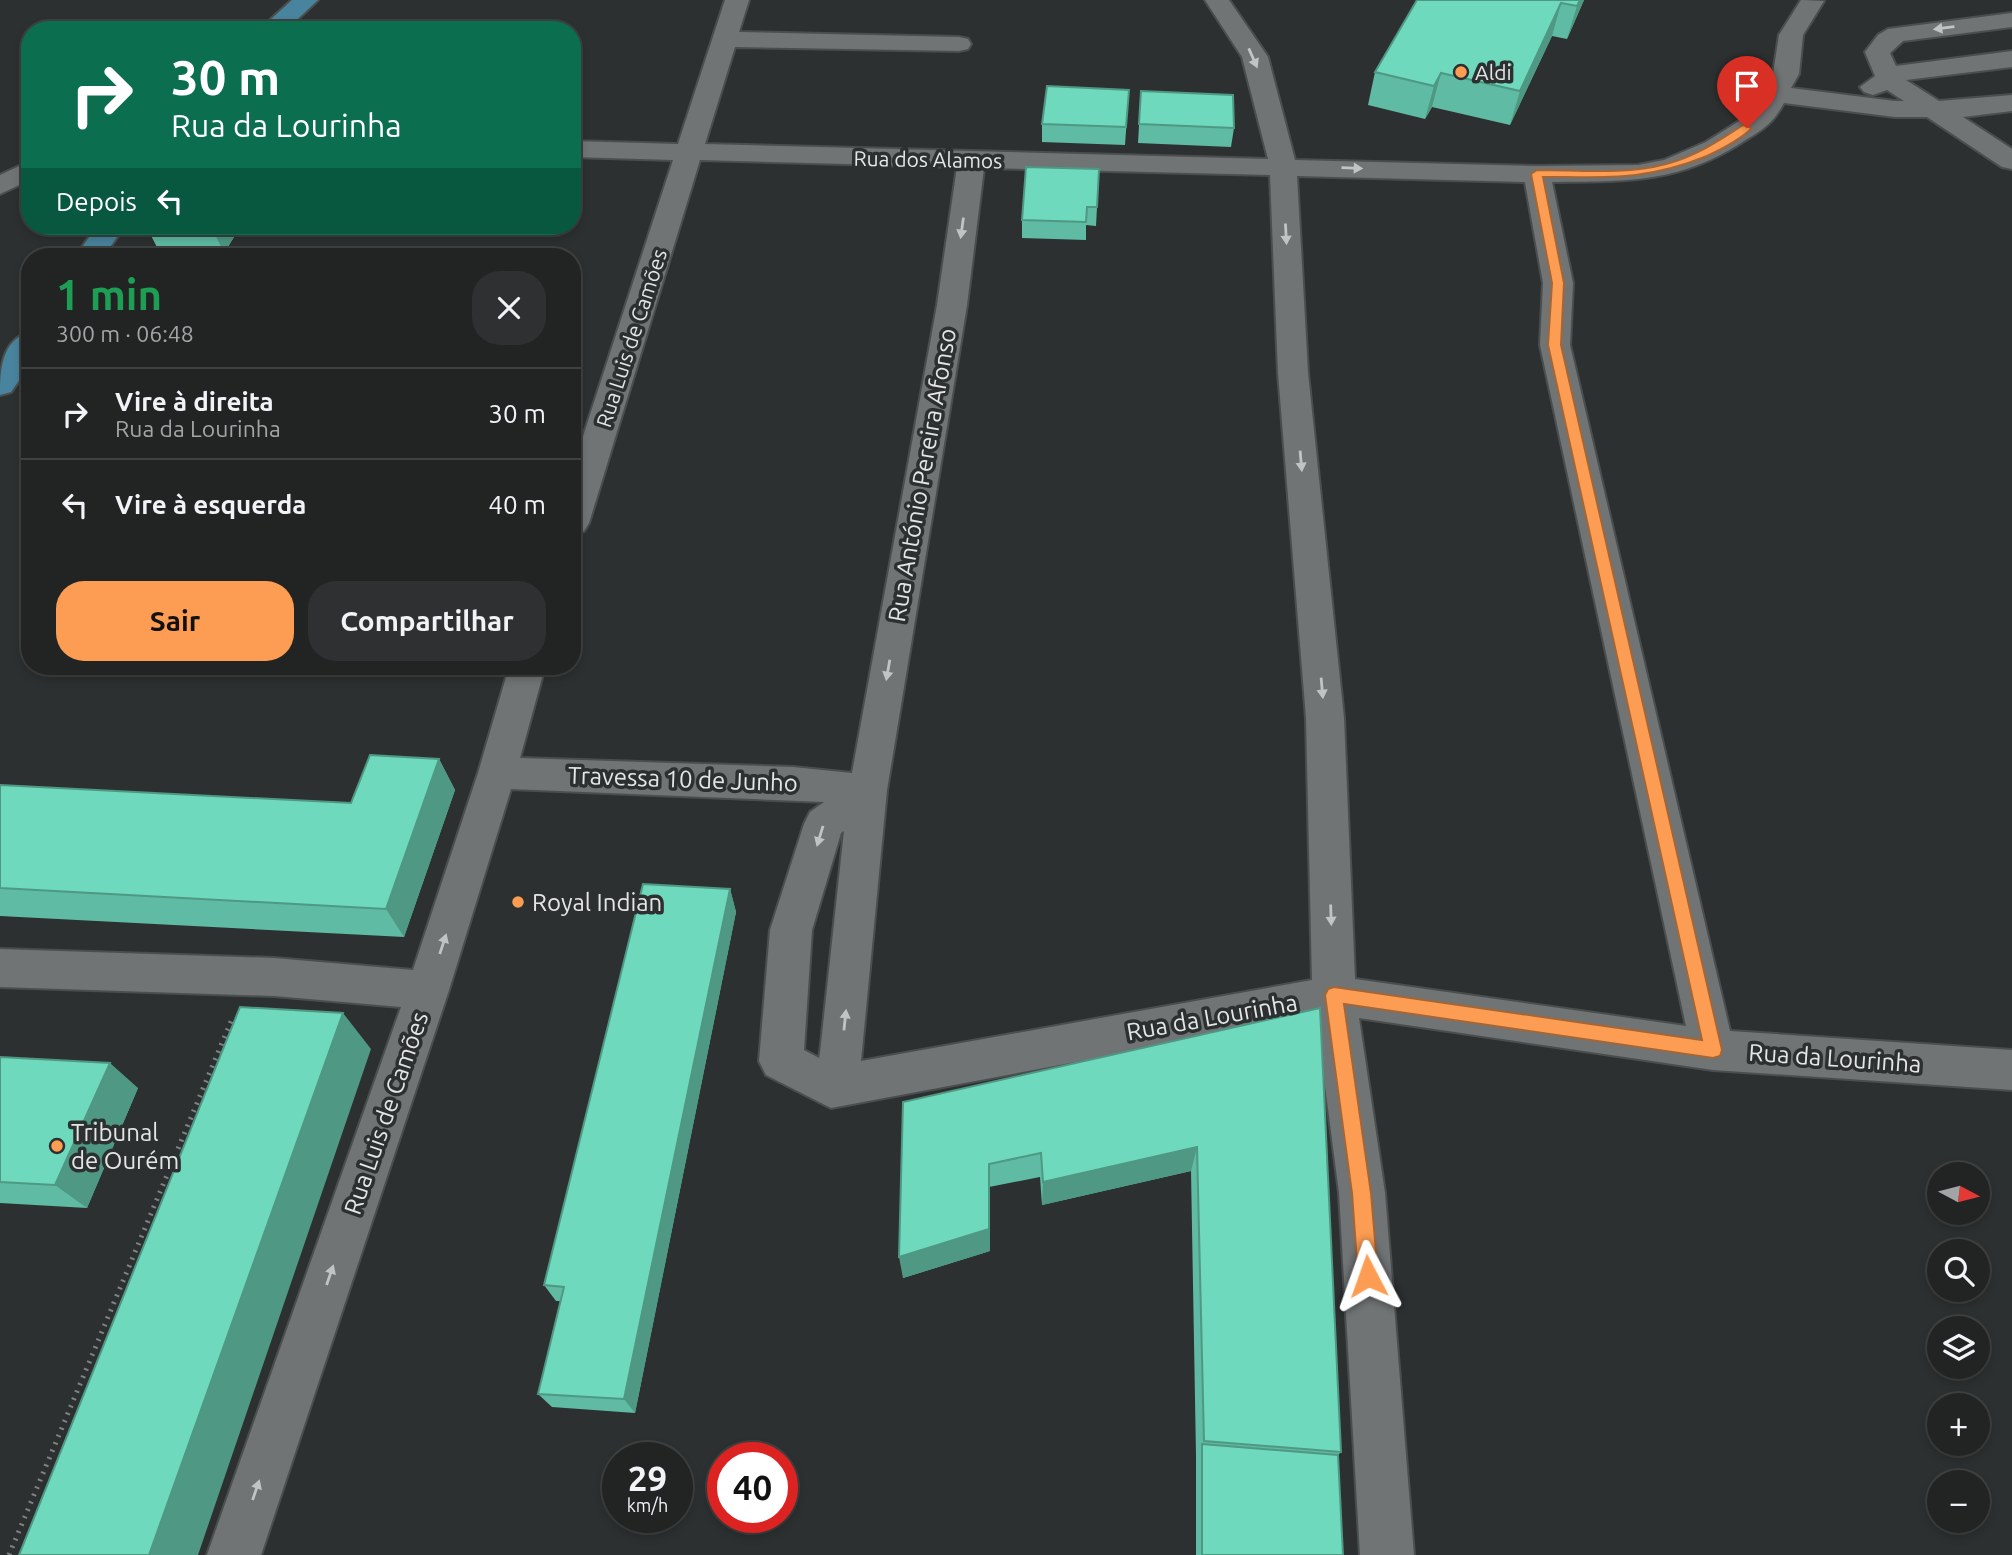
<!DOCTYPE html>
<html lang="pt">
<head>
<meta charset="utf-8">
<style>
  :root { --surface:#222424; --page:#2e3031; --text:#f1f3f6; --muted:#a2a4a6; --line:#3f4141; --accent:#fc9d53 }
  body { margin:0; font-family:Ubuntu,sans-serif; background:var(--page); color:var(--text); height:100vh; display:flex; flex-direction:column; font-size:26px; white-space:nowrap }
  * { box-sizing:border-box; margin:0 }
  p { font-size:23px; color:var(--muted) }
  .icon { flex:none; width:38px; height:38px; fill:none; stroke:currentColor; stroke-width:2; stroke-linecap:round; stroke-linejoin:round }
  .map { position:relative; flex:1; overflow:hidden }
  .details { position:absolute; left:21px; top:248px; width:560px; height:427px; display:flex; flex-direction:column; background:var(--surface); border-radius:28px; box-shadow:0 4px 10px #0003,0 0 0 2px var(--line) }
  .details>* { flex:none }
  .hud { position:absolute; left:21px; top:21px; width:560px; height:214px; border-radius:28px; box-shadow:0 4px 10px #0003,0 0 0 2px var(--line); background:#0b6e4f; color:#fff; overflow:hidden }
  .needle { width:46px; rotate:97deg }
  .fabs { position:absolute; left:1927px; top:1162px; display:grid; gap:14px }
  .fabs a { display:grid; place-items:center; width:63px; height:63px; border-radius:50%; background:var(--surface); box-shadow:0 4px 10px #0003,0 0 0 2px var(--line); font-size:35px }
  .speed { position:absolute; left:602px; top:1442px; display:flex; gap:14px; font-size:35px; font-weight:700; text-align:center }
  .speed>* { display:grid; place-content:center; width:91px; height:91px; border-radius:50%; background:var(--surface); box-shadow:0 4px 10px #0003,0 0 0 2px var(--line); line-height:1 }
  .speed small { font-size:18px; font-weight:400 }
  .speed .limit { border:10px solid #d22; background:#fff; color:#111 }
  .pin { position:absolute; display:grid; place-items:center; width:60px; height:60px; color:#fff; margin:-72px -30px; border-radius:50% 50% 50% 0; rotate:-45deg; box-shadow:0 0 7px #0007 }
  .pin .icon { rotate:45deg }
  .me { position:absolute; width:77px; margin:-38px; rotate:356deg; stroke-linejoin:round; filter:drop-shadow(0 0 5px #0008) }
  .turn { display:flex; align-items:center; gap:24px; height:147px; padding:0 35px; font-size:32px }
  .turn .icon { width:91px; height:91px; stroke-width:2.5 }
  .turn b { display:block; font-size:49px; line-height:60px }
  .then { display:flex; align-items:center; height:66px; padding:0 35px; background:#0003; gap:14px; font-size:26px }
  .round { display:grid; place-items:center; flex:none; width:74px; height:74px; border-radius:28px; background:var(--page) }
  .head { display:flex; align-items:center; justify-content:space-between; height:119px; padding:0 35px }
  h1 { font-size:42px; font-weight:700; line-height:52px; color:#1e9e55 }
  .action { display:flex; gap:14px; margin-top:auto; padding:14px 35px }
  .action a { flex:1; height:80px; border-radius:28px; background:var(--accent); color:#111; font-size:28px; font-weight:700; line-height:80px; text-align:center }
  .action a+a { background:var(--page); color:var(--text) }
  ul { padding:0; list-style:none }
  li { display:flex; align-items:center; gap:21px; height:91px; padding:0 35px; border-top:2px solid var(--line) }
  li div { flex:1 }
  li b { display:block; font-size:26px }
  li em { font-style:normal }
  .map>svg:first-child { display:block }
  .lines { fill:none; stroke-linecap:round; stroke-linejoin:round }
  .minor-casing { stroke:#4b4e4e; stroke-width:4 }
  .major-casing { stroke:#4b4e4e; stroke-width:4 }
  .path { stroke:#7f8282; stroke-width:5; stroke-dasharray:2 6; stroke-linecap:butt }
  .minor { fill:#707474; fill-rule:evenodd }
  .major { fill:#48849d; fill-rule:evenodd }
  .wall { fill:#5fbba3 }
  .shaded-wall { fill:#4e9884 }
  .building { fill:#6fd9bd; stroke:#4e9884; stroke-width:2 }
  .oneway { fill:#c1c4c4 }
  .route { fill:#fc9d53; stroke:#a46636; stroke-width:2 }
  .poi-dot { fill:#fc9d53; stroke:#2d3030; stroke-width:2.5 }
  .labels { text-anchor:middle; dominant-baseline:central; stroke-width:7; stroke-linejoin:round; paint-order:stroke }
  .far-poi-label { font-size:21px; fill:#e4e6e6; stroke:#2d3030; text-anchor:start }
  .far-street-label { font-size:21px; fill:#e4e6e6; stroke:#2d3030 }
  .street-label { font-size:24px; fill:#e4e6e6; stroke:#2d3030 }
  .poi-label { font-size:24px; fill:#e4e6e6; stroke:#2d3030; text-anchor:start }
</style>
</head>
<body>
<div class="map">
<svg width="2012" height="1555" viewBox="0 0 2012 1555">
  <rect width="100%" height="100%" fill="#2d3030"/>
  <g class="lines">
    <defs>
      <path id="minor" d="M725,0H749L739,32L959,37L968,39L971,44L968,49L959,51L735,47L705,144L1268,159L1242,57L1205,0H1229L1268,57L1295,160L1537,166L1638,165L1664,160L1706,142L1752,113L1773,74L1779,35L1801,0L1824,1L1803,35L1799,74L1791,88L1895,101H1904L1887,90L1873,95L1864,92L1860,87L1875,76L1865,52L1878,35L1888,29L2012,13V27L1903,41L1890,53L1896,66L2012,51V67L1906,80L1939,101L2012,95V111L1963,117L2012,149V169L2002,167L1927,117H1895L1784,103C1772,125 1762,130 1741,143C1676,184 1626,181 1552,182L1573,283L1570,345L1730,1031L2012,1050V1090L1713,1070L1359,1018L1385,1193L1414,1555H1360L1339,1193L1316,1017L831,1108L766,1075L759,1061L770,930L804,824L810,812L824,802L511,789L449,990L261,1555H207L401,1007L274,996L0,987V949L274,958L413,970L478,773L509,667H545L520,758L793,767L852,773L937,305L957,167L700,160L589,523L584,531L572,535V470L673,160L572,157V141L678,144ZM984,168L1270,175L1278,373L1306,718L1312,980L861,1061L887,790L967,305ZM1297,176L1525,182L1543,283L1540,345L1686,1026L1355,979L1344,718L1308,373ZM844,831L820,1053L819,1058L804,1050L812,930L841,833Z
        M30,161V180L0,194V175Z"/>
      <path id="major" d="M292,0H318L286,30H259Z
        M97,226H125L103,257H75Z
        M30,332V365L11,392L0,395C0,371 1,340 30,332Z"/>
    </defs>
    <!-- minor casing -->
    <use href="#minor" class="minor-casing"/>
    <!-- major casing -->
    <use href="#major" class="major-casing"/>
    <!-- path -->
    <path class="path" d="M9,1555L232,1019"/>
    <!-- minor -->
    <use href="#minor" class="minor"/>
    <!-- major -->
    <use href="#major" class="major"/>
  </g>
  <!-- wall -->
  <path class="wall" d="M1417,0H1584L1567,39L1552,36L1510,125L1432,107L1425,119L1368,105L1375,72Z
    M1129,90L1125,145L1042,142V124Z
    M1141,91L1234,128L1231,147L1138,143Z
    M1099,169L1096,226L1086,225V240L1022,238V220Z
    M146,226H241L224,253L159,251Z
    M439,759L455,790L404,937L0,916V785L351,803Z
    M730,889L736,912L635,1413L552,1407L538,1394L560,1301H556L544,1285Z
    M1320,1008L1341,1452L1338,1455L1343,1555H1196V1456L1191,1171L1042,1205L1040,1177L989,1187L990,1251L903,1278V1102Z
    M0,1057L138,1088L87,1208L0,1203Z"/>
  <!-- shaded-wall -->
  <path class="shaded-wall" d="M1580,0H1584L1567,39L1577,6Z
    M1561,3L1552,36L1510,125L1520,91Z
    M1441,73L1432,107L1425,119L1434,86Z
    M211,226H241L224,253Z
    M439,759L455,790L404,937L386,909Z
    M730,889L736,912L635,1413L624,1399Z
    M343,1013L371,1049L198,1555H149Z
    M110,1063L138,1088L87,1208L55,1185Z
    M1197,1147L1191,1171L1042,1205L1043,1182Z
    M989,1164L990,1251L903,1278L899,1257Z"/>
  <!-- building -->
  <path class="building" d="M1417,0H1580L1577,6L1561,3L1520,91L1441,73L1434,86L1375,72Z
    M1047,86L1129,90L1126,127L1042,124Z
    M1141,91L1233,95L1234,128L1139,124Z
    M1026,167L1099,169L1097,207H1087L1086,222L1022,220Z
    M370,755L439,759L386,909L0,888V785L351,803Z
    M643,884L730,889L624,1399L538,1394L564,1287L544,1285Z
    M240,1007L343,1013L149,1555H19Z
    M1320,1008L1341,1452L1204,1441L1197,1147L1043,1182L1041,1153L989,1164V1229L899,1257L903,1102Z
    M0,1057L110,1063L55,1185L0,1182Z
    M1202,1444L1338,1455L1343,1555H1202Z"/>
  <!-- one-way arrows -->
  <defs><path id="oneway-solid" d="M-6-.8H1V-3.2L6.5 0L1 3.2V.8H-6Z" transform="scale(1.75)"/></defs>
  <g class="oneway">
    <use href="#oneway-solid" transform="translate(1944 28) rotate(173)"/>
    <use href="#oneway-solid" transform="translate(1253 58) rotate(66)"/>
    <use href="#oneway-solid" transform="translate(1352 168) rotate(2)"/>
    <use href="#oneway-solid" transform="translate(962 228) rotate(98)"/>
    <use href="#oneway-solid" transform="translate(1286 234) rotate(87)"/>
    <use href="#oneway-solid" transform="translate(1301 461) rotate(85)"/>
    <use href="#oneway-solid" transform="translate(888 670) rotate(100)"/>
    <use href="#oneway-solid" transform="translate(1322 688) rotate(85)"/>
    <use href="#oneway-solid" transform="translate(820 836) rotate(107)"/>
    <use href="#oneway-solid" transform="translate(1331 915) rotate(88)"/>
    <use href="#oneway-solid" transform="translate(443 944) rotate(-72)"/>
    <use href="#oneway-solid" transform="translate(845 1020) rotate(-84)"/>
    <use href="#oneway-solid" transform="translate(330 1275) rotate(-71)"/>
    <use href="#oneway-solid" transform="translate(256 1490) rotate(-71)"/>
  </g>
  <!-- route -->
  <path class="route" d="M1743,125L1752,128C1740,140 1722,149 1707,156C1646,181 1607,177 1543,177L1564,283L1561,345L1722,1050L1720,1056L1713,1058L1344,1004L1371,1193L1378,1276L1375,1283L1368,1286L1361,1283L1358,1276L1352,1193L1325,995L1328,989L1334,987L1702,1040L1548,345L1552,283L1531,174L1537,170C1579,170 1625,175 1666,164C1694,157 1719,141 1743,125Z"/>
  <!-- markers -->
  <g class="poi-dot">
    <circle cx="1461" cy="72" r="7"/>
    <circle cx="518" cy="902" r="7"/>
    <circle cx="57" cy="1146" r="7"/>
  </g>
  <g class="labels">
    <!-- far-poi labels -->
    <g class="far-poi-label">
      <text x="1475" y="72">Aldi</text>
    </g>
    <!-- far-street labels -->
    <g class="far-street-label">
      <text transform="translate(928 159) rotate(1)">Rua dos Alamos</text>
      <text transform="translate(631 338) rotate(-72)">Rua Luis de Camões</text>
    </g>
    <!-- street labels -->
    <g class="street-label">
      <text transform="translate(922 475) rotate(-80)">Rua António Pereira Afonso</text>
      <text transform="translate(683 779) rotate(2)">Travessa 10 de Junho</text>
      <text transform="translate(1212 1017) rotate(-10)">Rua da Lourinha</text>
      <text transform="translate(1835 1058) rotate(4)">Rua da Lourinha</text>
      <text transform="translate(386 1113) rotate(-71)">Rua Luis de Camões</text>
    </g>
    <!-- poi labels -->
    <g class="poi-label">
      <text x="532" y="902">Royal Indian</text>
      <text x="71" y="1132">Tribunal<tspan x="71" dy="28">de Ourém</tspan></text>
    </g>
  </g>
</svg>
<div class="fabs">
<a><svg class="needle" viewBox="-14 -14 28 28"><path d="M0-13l5 13h-10z" fill="#e53935"/><path d="M0 13l5-13h-10z" fill="#a2a4a6"/></svg></a>
<a><svg class="icon" aria-label="search" viewBox="0 0 24 24"><circle cx="10" cy="10" r="6"/><path d="M15 15l6 6"/></svg></a>
<a><svg class="icon" aria-label="layers" viewBox="0 0 24 24"><path d="M12 4l9 5-9 5-9-5zM3 14l9 5 9-5"/></svg></a>
<a>+</a>
<a>−</a>
</div>
<div class="speed"><div>29<small>km/h</small></div><div class="limit">40</div></div>
<div class="pin" style="left:1747px;top:128px;background:#d93025"><svg class="icon" aria-label="arrive" viewBox="0 0 24 24"><path d="M6 21V4h12l-3 4 3 4H6"/></svg></div>
<svg class="me" style="left:1368px;top:1276px" viewBox="-20 -20 40 40"><path d="M0-17L14 15 0 8-14 15z" fill="#fc9d53" stroke="#fff" stroke-width="4"/></svg>
<div class="hud">
<div class="turn"><svg class="icon" aria-label="right" viewBox="0 0 24 24"><path d="M7 20v-9h11M14 6l5 5-5 5"/></svg><div><b>30 m</b>Rua da Lourinha</div></div>
<div class="then">Depois<svg class="icon" aria-label="left" viewBox="0 0 24 24"><path d="M17 20v-9H6M10 6l-5 5 5 5"/></svg></div>
</div>
<section class="details">
<div class="head"><div><h1>1 min</h1><p>300 m · 06:48</p></div><a class="round"><svg class="icon" aria-label="close" viewBox="0 0 24 24"><path d="M6 6l12 12M18 6L6 18"/></svg></a></div>
<ul>
<li><svg class="icon" aria-label="right" viewBox="0 0 24 24"><path d="M7 20v-9h11M14 6l5 5-5 5"/></svg><div><b>Vire à direita</b><p>Rua da Lourinha</p></div><em>30 m</em></li>
<li><svg class="icon" aria-label="left" viewBox="0 0 24 24"><path d="M17 20v-9H6M10 6l-5 5 5 5"/></svg><div><b>Vire à esquerda</b></div><em>40 m</em></li>
</ul>
<div class="action"><a>Sair</a><a>Compartilhar</a></div>
</section>
</div>
</body>
</html>
